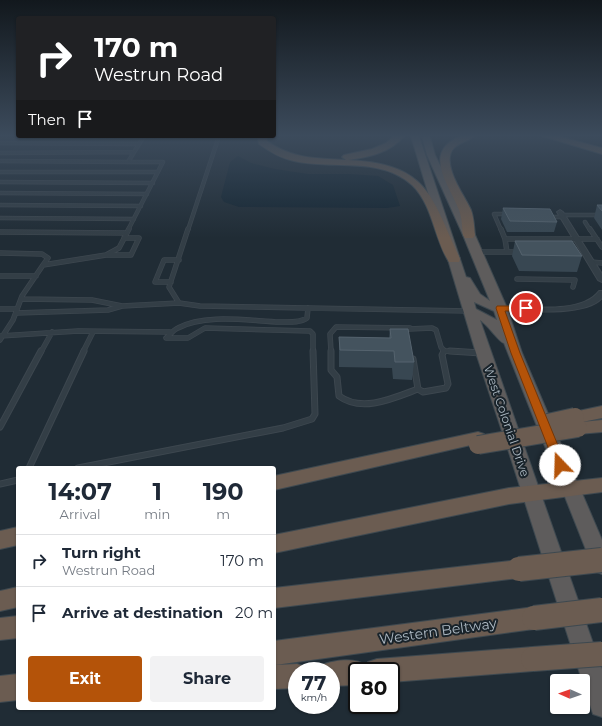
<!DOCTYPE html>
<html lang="en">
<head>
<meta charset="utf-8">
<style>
  :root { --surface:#fff; --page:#f2f2f3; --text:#1f2937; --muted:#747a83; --line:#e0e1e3; --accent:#b45309 }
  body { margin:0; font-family:Montserrat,sans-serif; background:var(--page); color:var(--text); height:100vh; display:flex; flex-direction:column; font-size:15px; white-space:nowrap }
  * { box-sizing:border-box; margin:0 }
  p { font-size:13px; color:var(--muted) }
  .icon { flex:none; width:22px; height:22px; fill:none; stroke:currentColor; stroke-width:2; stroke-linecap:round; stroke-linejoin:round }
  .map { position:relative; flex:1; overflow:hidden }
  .details { position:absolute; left:16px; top:466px; width:260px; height:244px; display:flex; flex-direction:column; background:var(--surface); border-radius:4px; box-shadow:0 1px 3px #0004 }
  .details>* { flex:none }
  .guide { position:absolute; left:16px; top:16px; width:260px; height:122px; border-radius:4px; box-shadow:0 1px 3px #0004; background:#202124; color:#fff; overflow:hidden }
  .needle { width:26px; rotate:272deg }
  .fabs { position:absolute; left:550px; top:674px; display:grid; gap:8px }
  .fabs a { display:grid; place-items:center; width:40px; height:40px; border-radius:4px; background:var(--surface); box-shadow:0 1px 3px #0004; font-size:20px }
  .speed { position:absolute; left:288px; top:662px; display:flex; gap:8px; font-size:20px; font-weight:700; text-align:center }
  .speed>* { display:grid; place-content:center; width:52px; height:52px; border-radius:50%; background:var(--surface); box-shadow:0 1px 3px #0004; line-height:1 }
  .speed small { font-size:10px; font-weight:400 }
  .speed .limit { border:2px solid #111; border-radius:6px; background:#fff; color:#111 }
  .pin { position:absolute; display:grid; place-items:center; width:34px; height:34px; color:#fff; margin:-17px; border:2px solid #fff; border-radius:50%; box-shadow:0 1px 4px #0007 }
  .me { position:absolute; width:44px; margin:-22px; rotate:339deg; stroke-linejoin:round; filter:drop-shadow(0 0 3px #0008) }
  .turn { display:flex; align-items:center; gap:14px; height:84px; padding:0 12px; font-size:18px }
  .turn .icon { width:52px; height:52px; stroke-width:2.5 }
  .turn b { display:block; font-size:28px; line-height:34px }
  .then { display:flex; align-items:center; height:38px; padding:0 12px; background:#0003; gap:8px; font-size:15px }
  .eta { display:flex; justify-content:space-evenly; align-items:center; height:68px; text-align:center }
  .eta b { font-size:24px; font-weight:700; line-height:28px }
  .action { display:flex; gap:8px; margin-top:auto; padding:8px 12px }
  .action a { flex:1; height:46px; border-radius:4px; background:var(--accent); color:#fff; font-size:16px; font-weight:700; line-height:46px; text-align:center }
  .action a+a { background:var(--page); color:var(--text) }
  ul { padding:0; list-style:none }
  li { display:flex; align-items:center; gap:12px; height:52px; padding:0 12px; border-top:1px solid var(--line) }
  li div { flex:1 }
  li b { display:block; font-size:15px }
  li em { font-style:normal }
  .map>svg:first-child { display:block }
  .water { fill:#142531 }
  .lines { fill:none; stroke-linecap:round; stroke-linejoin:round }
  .service-far2-casing { stroke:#3d474f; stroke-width:4.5 }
  .service-far1-casing { stroke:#3d474f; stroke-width:5.5 }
  .service-casing { stroke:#3d474f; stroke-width:7 }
  .minor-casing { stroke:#3d474f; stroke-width:2 }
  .trunk-casing { stroke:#3e4950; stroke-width:2 }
  .motorway-casing { stroke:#3e4950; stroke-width:2 }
  .service-far2 { stroke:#333e46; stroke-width:3 }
  .service-far1 { stroke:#333e46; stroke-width:4 }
  .service { stroke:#333e46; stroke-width:5 }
  .minor { fill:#333e46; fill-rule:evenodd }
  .trunk { fill:#5e5c5c; fill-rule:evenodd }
  .motorway { fill:#6b5c51; fill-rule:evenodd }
  .motorway-bridge-far1-casing { stroke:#3e4950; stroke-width:20; stroke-linecap:butt }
  .motorway-bridge-casing { stroke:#3e4950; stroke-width:26; stroke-linecap:butt }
  .motorway-bridge-far1 { stroke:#6b5c51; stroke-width:18 }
  .motorway-bridge { stroke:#6b5c51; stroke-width:24 }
  .wall { fill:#384752 }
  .building { fill:#44535e; stroke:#55636e }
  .route { fill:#b45309; stroke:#753606 }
  .labels { text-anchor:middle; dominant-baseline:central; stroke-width:4; stroke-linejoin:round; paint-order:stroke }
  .street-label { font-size:12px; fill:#adb9c3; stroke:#19232a }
  .near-street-label { font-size:14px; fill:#adb9c3; stroke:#19232a }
</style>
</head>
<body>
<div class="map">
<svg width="602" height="726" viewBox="0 0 602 726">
  <rect width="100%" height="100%" fill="#202c35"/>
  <!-- water -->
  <path class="water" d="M238,156L251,163L275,169L308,174H349L378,176L393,185L400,206L387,208L239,207L224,202L221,197L230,162Z"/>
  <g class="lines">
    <defs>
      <path id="service-far2" d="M0,143L139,144
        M0,153L134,152
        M0,161L128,162
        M0,172H158
        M0,182L153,183
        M0,193L147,194
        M0,205L141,206
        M561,215H602
        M548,217H563
        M0,218L134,219
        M585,222L590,230
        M128,230L163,162H128L144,136
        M188,230L219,136
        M501,230L494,214H507"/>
      <path id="service-far1" d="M188,229L169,287L179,303L200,306L468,311
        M501,229L505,239H597
        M590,229L602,247
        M0,232L126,233
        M478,252H507L505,239
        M507,252H518
        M0,253L42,254L48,258L43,265
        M108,255H131L139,238H124
        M591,262L602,263
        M0,276H36
        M517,279L575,280L573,287
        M171,282H155L164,260H179
        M122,306L179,303
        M308,308L307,318C300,323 289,322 280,322C250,321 205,313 178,328C173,330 170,335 166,338H188L205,328L310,331L313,334V352
        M0,309H17
        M16,313L108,310L122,306L92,300L21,299
        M409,329L432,328L436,330L441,347L444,351L468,352
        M0,336L78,331L170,332
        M0,340L13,320L22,296L43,265L106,255L119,248L129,229
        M41,352L52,332
        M83,352L93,332
        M331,352L330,334L336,327L410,328"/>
      <path id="service" d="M331,351V370L337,377L339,396C362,413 394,398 418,389
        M450,351L481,353
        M413,359L418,389L423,392L446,388L448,384L442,355L444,351
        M0,427L41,351
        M29,468L84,351
        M78,468L283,428L312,419L315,414L313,351
        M0,484L18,480"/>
      <path id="minor" d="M560,210L563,212L602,274V282L598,280L557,212Z
        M599,291H602V298C586,317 524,311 500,310L496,308L500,306C527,306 581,315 599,291Z"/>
      <path id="trunk" d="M411,136H419L466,277L470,278L480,294L490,301L463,235L427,155L422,137H430L435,155L475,235L507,308L522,353L602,540V574L595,571L592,565L504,343C499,342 488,325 480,320L602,669V717L593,714L590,705L506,443L476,353ZM474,302L494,311L497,320L476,309Z"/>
      <path id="motorway" d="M257,136H267V141C293,159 315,158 346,160L342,157L344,155L372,149L386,143L394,136H404C390,153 369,157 348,160C428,164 431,195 460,259L459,262H449C434,239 433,205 412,185C380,156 332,170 294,161C280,158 270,152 259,144Z
        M461,136H474C468,142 459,142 453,149C441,165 465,196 471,210C474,218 474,227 475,235L473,238H465L463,235C462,227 462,218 459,210C449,184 421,152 461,136Z
        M542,136H558L602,148V154Z
        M602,406V418L582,422L602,420V432L578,434L572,432L569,428L572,424L575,423L569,421L566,417L569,413Z
        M478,432L484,434L487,438L484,442L274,490V476Z
        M602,478V492L509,504L274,553V535L509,488Z
        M18,527V545L0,549V531Z
        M519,560L527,562L530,569L527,576L519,578L274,608V588Z
        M18,587V607L0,611V591Z
        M534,607L542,610L546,618L542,626L534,629L275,665L297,664L306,667L308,671H297V688L274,689V641Z
        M18,616V638L0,640V618Z
        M533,647L542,651L546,659L542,667L533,671L391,682V671H357V685L331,686V671H319L322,665C334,660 356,657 367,666L368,662L377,659Z
        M18,674V700L0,702V676Z"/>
    </defs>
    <!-- service-far2 casing -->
    <use href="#service-far2" class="service-far2-casing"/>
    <!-- service-far1 casing -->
    <use href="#service-far1" class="service-far1-casing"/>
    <!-- service casing -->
    <use href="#service" class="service-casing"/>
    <!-- minor casing -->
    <use href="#minor" class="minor-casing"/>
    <!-- trunk casing -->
    <use href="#trunk" class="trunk-casing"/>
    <!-- motorway casing -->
    <use href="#motorway" class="motorway-casing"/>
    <!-- service-far2 -->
    <use href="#service-far2" class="service-far2"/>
    <!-- service-far1 -->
    <use href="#service-far1" class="service-far1"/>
    <!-- service -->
    <use href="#service" class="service"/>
    <!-- minor -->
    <use href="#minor" class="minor"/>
    <!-- trunk -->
    <use href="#trunk" class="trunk"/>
    <!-- motorway -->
    <use href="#motorway" class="motorway"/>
    <defs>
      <path id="motorway-bridge-far1" d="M548,423L575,417
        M478,445L578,428"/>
      <path id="motorway-bridge" d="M519,569L602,560
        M534,618L602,610
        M533,659L602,654"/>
    </defs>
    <!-- motorway-bridge-far1 casing -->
    <use href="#motorway-bridge-far1" class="motorway-bridge-far1-casing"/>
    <!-- motorway-bridge casing -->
    <use href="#motorway-bridge" class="motorway-bridge-casing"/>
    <!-- motorway-bridge-far1 -->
    <use href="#motorway-bridge-far1" class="motorway-bridge-far1"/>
    <!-- motorway-bridge -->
    <use href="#motorway-bridge" class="motorway-bridge"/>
  </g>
  <!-- wall -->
  <path class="wall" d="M597,205H602V230L594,218Z
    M503,208L557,222L554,232H507L501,219Z
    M515,241L582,256L577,272L519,271L512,256Z
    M390,329L414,362L412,380L393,379L392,368L339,367V337L389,338Z"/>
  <!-- building -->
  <path class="building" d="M597,205H602V211Z
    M503,208L550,209L557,222L510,221Z
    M515,241H572L582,256L522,255Z
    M390,329H408L414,362H395L394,351L340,350L339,337L391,338Z"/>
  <!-- sky -->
  <linearGradient id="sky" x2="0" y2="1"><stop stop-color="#12181d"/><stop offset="0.57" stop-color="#3c4b5c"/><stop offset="1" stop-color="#3c4b5c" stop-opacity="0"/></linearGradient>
  <rect width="602" height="238" fill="url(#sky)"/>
  <!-- route -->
  <path class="route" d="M497,306H526L530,308L526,311H505L520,353L566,465L564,467H557L555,465L511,353L496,308Z"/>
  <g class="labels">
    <!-- street labels -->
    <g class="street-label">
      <text transform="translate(507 421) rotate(71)">West Colonial Drive</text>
    </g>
    <!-- near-street labels -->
    <g class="near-street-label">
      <text transform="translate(438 631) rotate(-8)">Western Beltway</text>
    </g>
  </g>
</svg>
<div class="fabs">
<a><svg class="needle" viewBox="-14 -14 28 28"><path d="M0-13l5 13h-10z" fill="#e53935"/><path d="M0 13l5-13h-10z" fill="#747a83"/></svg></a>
</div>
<div class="speed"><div>77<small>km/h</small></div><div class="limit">80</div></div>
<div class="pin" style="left:526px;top:308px;background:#d93025"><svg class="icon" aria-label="arrive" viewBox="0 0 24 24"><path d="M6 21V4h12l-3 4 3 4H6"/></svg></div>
<svg class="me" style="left:560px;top:465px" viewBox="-20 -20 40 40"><circle r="19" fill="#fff"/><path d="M0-13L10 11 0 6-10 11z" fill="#b45309"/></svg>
<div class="guide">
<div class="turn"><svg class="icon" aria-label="right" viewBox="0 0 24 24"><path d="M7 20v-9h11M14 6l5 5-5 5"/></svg><div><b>170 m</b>Westrun Road</div></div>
<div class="then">Then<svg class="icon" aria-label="arrive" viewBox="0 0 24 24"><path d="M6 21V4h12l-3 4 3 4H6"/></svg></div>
</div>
<section class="details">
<div class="eta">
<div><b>14:07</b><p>Arrival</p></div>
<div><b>1</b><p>min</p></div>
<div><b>190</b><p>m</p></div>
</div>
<ul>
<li><svg class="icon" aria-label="right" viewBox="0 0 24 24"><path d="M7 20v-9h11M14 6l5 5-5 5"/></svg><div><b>Turn right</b><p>Westrun Road</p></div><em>170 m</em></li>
<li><svg class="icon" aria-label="arrive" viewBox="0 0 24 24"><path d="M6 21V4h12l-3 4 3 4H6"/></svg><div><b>Arrive at destination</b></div><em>20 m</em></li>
</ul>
<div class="action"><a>Exit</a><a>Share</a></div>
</section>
</div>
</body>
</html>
